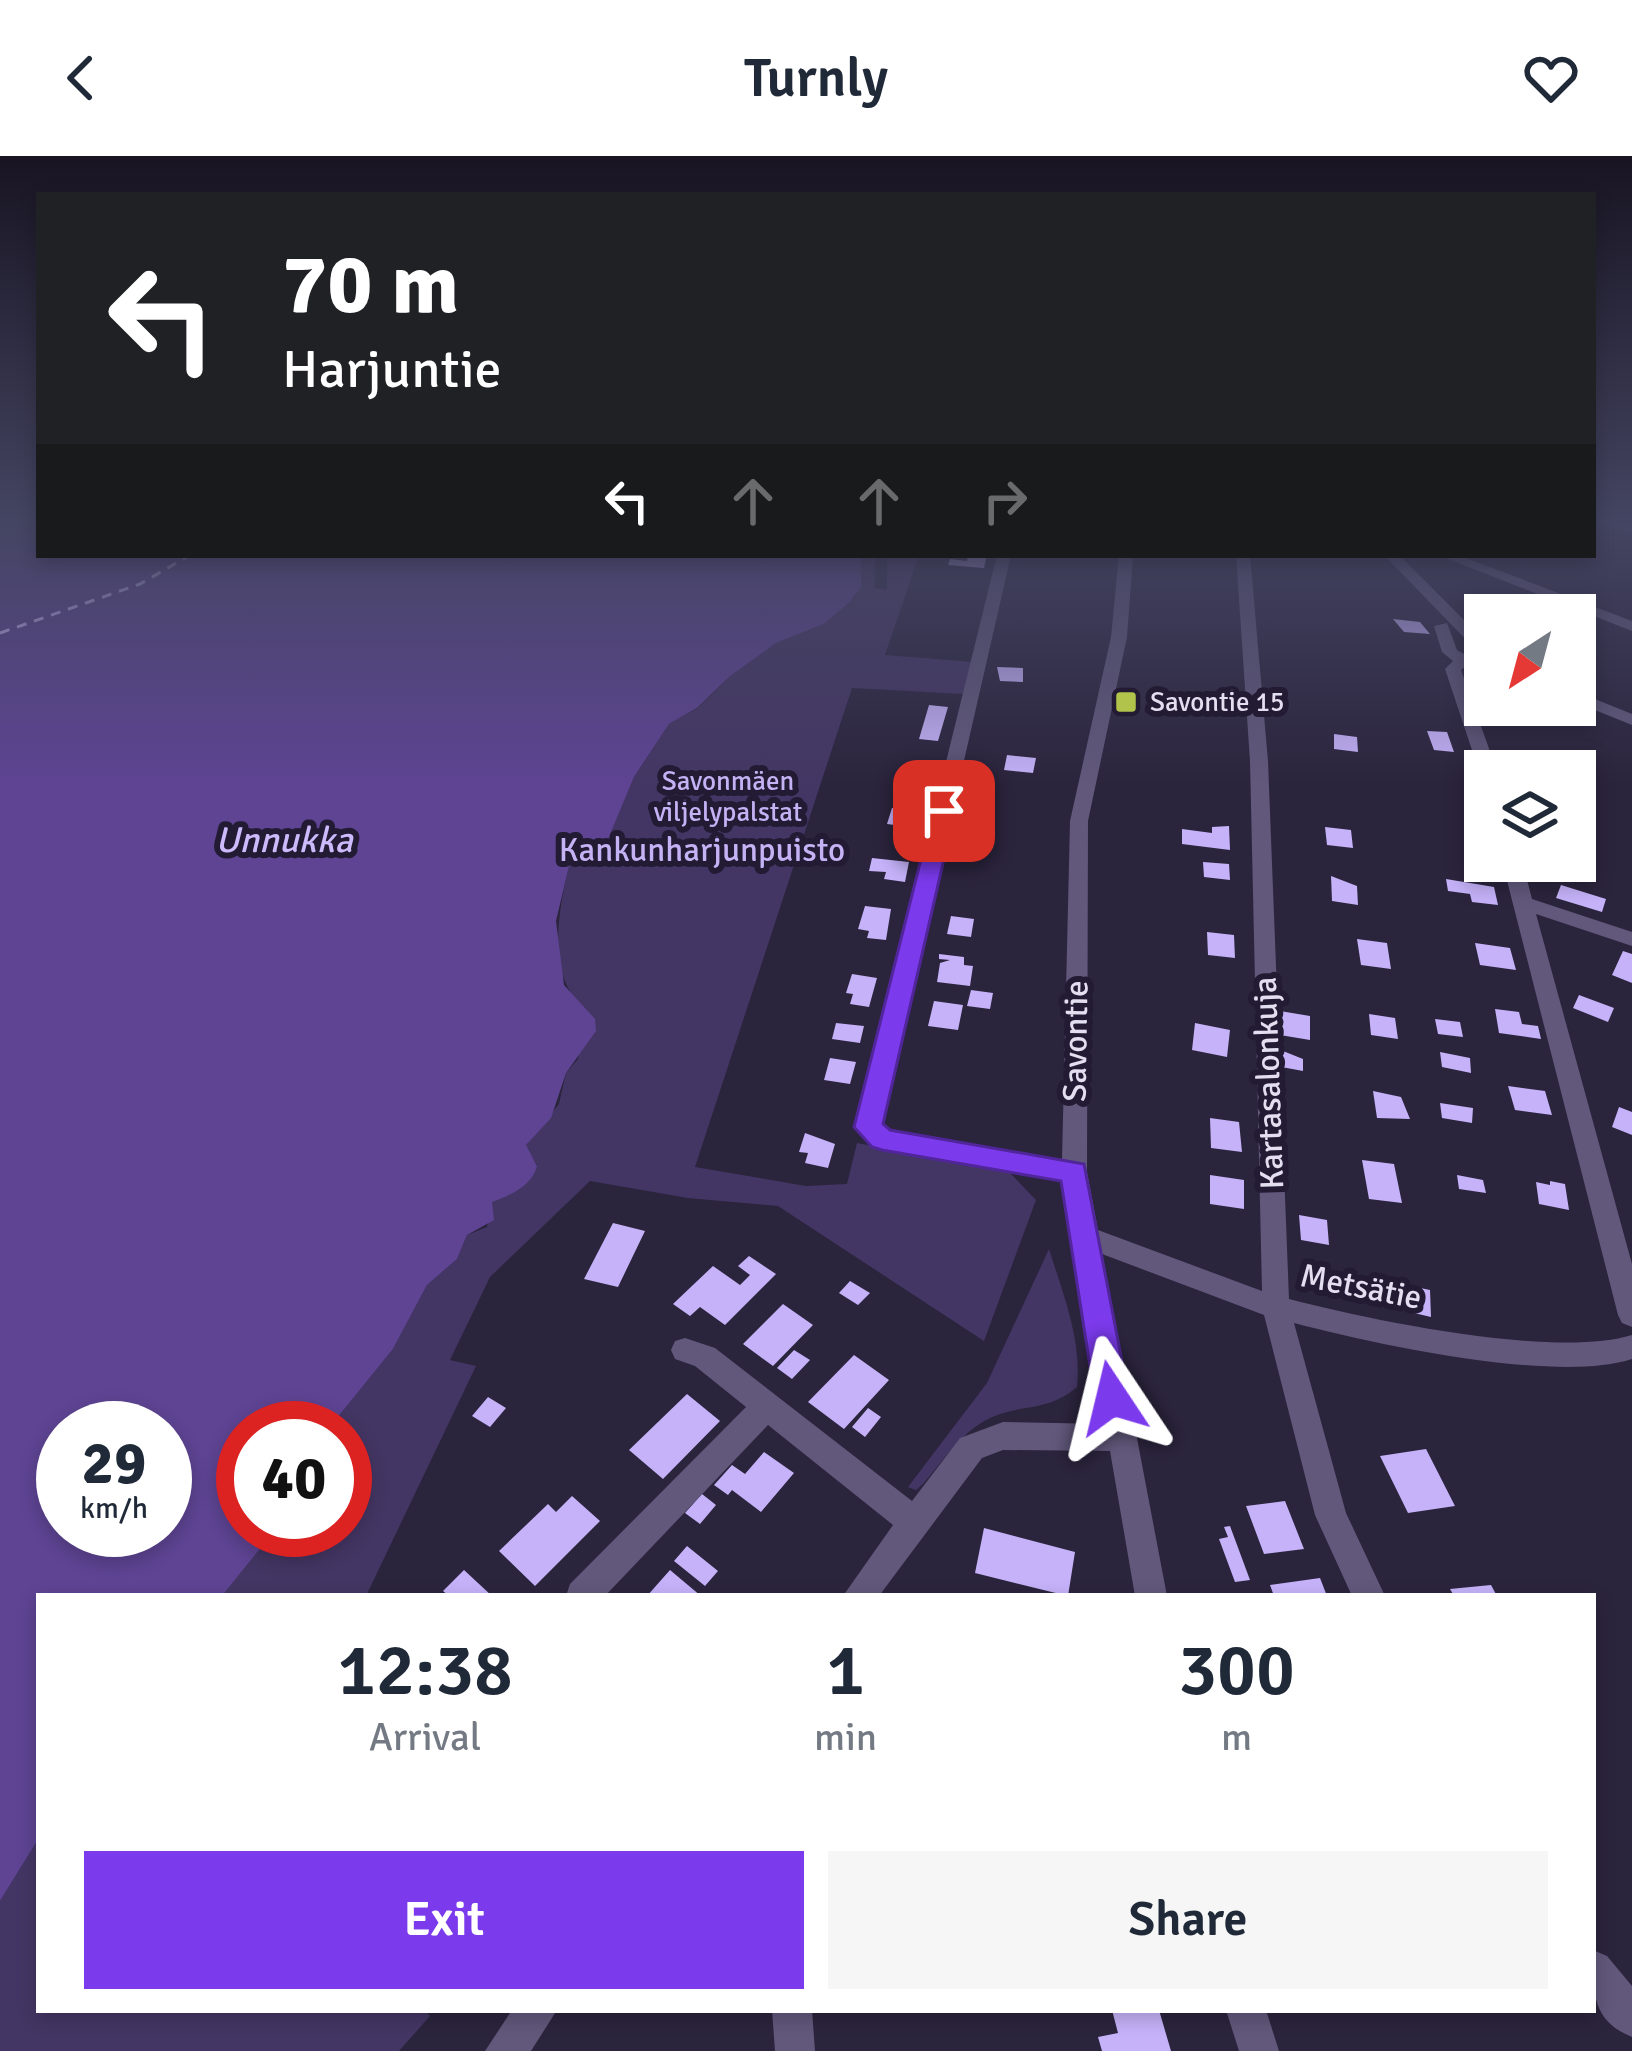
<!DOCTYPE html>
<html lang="en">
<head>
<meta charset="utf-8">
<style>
  :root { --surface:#fff; --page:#f6f6f7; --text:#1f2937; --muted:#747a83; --accent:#7c3aed }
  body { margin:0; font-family:Signika,sans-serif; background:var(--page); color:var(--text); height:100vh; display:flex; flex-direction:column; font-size:45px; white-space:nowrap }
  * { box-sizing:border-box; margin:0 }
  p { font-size:39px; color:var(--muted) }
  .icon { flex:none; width:66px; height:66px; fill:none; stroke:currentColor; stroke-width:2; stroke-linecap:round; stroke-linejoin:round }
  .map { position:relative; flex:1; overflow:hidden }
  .side { position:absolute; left:36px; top:1437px; width:1560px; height:420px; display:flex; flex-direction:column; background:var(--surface); border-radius:0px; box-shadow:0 6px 18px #0003 }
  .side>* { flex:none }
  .banner { position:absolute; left:36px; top:36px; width:1560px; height:366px; border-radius:0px; box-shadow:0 6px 18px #0003; background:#202124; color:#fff; overflow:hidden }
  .needle { width:78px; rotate:216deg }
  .controls { position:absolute; left:1464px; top:438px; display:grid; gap:24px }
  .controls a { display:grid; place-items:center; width:132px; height:132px; border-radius:0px; background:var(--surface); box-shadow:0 6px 18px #0003; font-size:60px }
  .speed { position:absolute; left:36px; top:1245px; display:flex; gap:24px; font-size:60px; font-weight:700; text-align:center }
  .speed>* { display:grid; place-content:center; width:156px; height:156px; border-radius:50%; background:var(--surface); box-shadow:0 6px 18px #0003; line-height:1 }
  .speed small { font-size:30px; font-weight:400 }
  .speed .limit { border:18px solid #d22; background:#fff; color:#111 }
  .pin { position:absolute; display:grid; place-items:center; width:102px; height:102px; color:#fff; margin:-51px; border-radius:24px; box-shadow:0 6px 18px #0006 }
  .me { position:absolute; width:132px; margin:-66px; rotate:350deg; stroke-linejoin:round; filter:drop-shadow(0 0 9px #0008) }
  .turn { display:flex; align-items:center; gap:42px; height:252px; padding:0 48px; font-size:54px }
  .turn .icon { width:156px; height:156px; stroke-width:2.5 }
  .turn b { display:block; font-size:84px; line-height:102px }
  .lanes { display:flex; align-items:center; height:114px; padding:0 48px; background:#0003; justify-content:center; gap:60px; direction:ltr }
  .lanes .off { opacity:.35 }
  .eta { display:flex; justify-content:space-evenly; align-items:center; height:204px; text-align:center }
  .eta b { font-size:72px; font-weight:600; line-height:84px }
  .button { display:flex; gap:24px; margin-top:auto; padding:24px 48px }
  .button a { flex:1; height:138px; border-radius:0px; background:var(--accent); color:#fff; font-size:48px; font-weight:600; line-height:138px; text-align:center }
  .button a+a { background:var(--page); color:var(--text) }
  header { display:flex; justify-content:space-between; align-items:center; height:156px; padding:0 48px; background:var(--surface); font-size:54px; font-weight:600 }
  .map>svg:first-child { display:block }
  .green { fill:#443664 }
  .water { fill:#5e4493; fill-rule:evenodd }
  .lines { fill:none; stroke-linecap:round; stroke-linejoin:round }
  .ferry { stroke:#ccbafc; stroke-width:3; stroke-dasharray:10 8; stroke-linecap:butt }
  .building { fill:#c5b2f9 }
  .minor { fill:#61587b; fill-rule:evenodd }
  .route { fill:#7c3aed; stroke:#51269a; stroke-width:3 }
  .poi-dot { fill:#b2c34c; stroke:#221b33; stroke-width:4.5 }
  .labels { text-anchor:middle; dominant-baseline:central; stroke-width:12; stroke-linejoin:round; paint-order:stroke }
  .far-poi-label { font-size:27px; fill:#e3dff0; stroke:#221b33; text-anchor:start }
  .far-park-label { font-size:27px; fill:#c4b2f4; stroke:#221b33 }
  .park-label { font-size:33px; fill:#c4b2f4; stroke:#221b33 }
  .street-label { font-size:33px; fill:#e3dff0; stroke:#221b33 }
  .water-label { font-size:36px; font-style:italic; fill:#ccbafc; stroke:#221b33 }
</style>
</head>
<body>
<header><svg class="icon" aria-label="back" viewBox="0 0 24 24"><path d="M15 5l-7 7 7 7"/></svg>Turnly<svg class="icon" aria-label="heart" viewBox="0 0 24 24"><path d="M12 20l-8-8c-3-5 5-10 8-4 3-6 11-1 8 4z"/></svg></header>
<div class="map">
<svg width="1632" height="1895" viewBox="0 0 1632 1895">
  <rect width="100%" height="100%" fill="#2b243d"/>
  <!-- green -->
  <path class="green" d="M861,399H876L874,432L887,434V399H919L885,499L973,506L964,538L852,532L695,1011L806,1030L847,1028L857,987L1009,1016L1036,1044L984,1185L778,1050L688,1042L590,1025L490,1121L450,1204L476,1210L366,1440H222L275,1374H345V1272H329L393,1193L427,1129L457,1103L467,1079L487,1071L492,1045L504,1041L537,1009L525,990L559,948L566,917L578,903L586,853C544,821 559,752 570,706L575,698L607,683L634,621L669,568L698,552L729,521L776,487L824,468L850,446L857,438Z
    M1049,1093C1063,1138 1082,1184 1077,1231C1046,1257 1022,1247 990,1262C962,1275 943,1305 923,1328L916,1334L908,1331L987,1227Z
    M39,1682V1854H425L430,1860L399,1895H0V1745Z"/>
  <!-- water -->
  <path class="water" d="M0,364H39V399H861V431L850,446L824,468L776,487L729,521L697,552L669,568L634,621L608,683L576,698L570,706L556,765L564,829L595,863L596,875L566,917L551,962L526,989L537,1010C531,1031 512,1038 492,1046L494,1064L467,1079L457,1103L427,1129L393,1193L329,1272H243V1374H275L222,1440H39V1682L0,1745ZM63,1272H165V1374H63Z"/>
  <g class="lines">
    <!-- ferry -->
    <path class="ferry" d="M0,477L140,428L190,399"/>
  </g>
  <!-- building -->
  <path class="building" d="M968,399H987L984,412L948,409L950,403L967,405Z
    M1393,463L1420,466L1430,478L1404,476Z
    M997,511L1023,512V526L1000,525Z
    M929,549L948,551L938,585L919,583Z
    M1427,575L1447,576L1454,596L1434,594Z
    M1334,578L1357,581L1358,596L1334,593Z
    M1007,599L1036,602L1033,617L1004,614Z
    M892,652L916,655L911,671L887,668Z
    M1229,670L1230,694L1182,688V673L1212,677V671Z
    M1325,671L1351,674L1353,692L1327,689Z
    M872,702L909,706L905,726L884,723L886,716L869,715Z
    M1203,706L1229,708L1230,724L1204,721Z
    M1331,720L1357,730L1358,749L1332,745Z
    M1446,723L1494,731L1498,749L1472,746L1470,738L1448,735Z
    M1561,729L1606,743L1602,756L1556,742Z
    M865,750L891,753L886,784L867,782L869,775L858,773Z
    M951,760L974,763L971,781L947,778Z
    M1207,776L1234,779L1235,802L1208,799Z
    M1357,783L1387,787L1391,813L1361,809Z
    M1475,787L1510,792L1516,814L1480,809Z
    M1623,795L1632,798V827L1612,819Z
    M939,798L964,801V809L973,810L970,830L937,826L940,807L950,804L939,803Z
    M852,818L877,822L869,851L850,848L853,838L846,837Z
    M971,834L993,837L990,853L967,850Z
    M1579,839L1614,852L1608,866L1573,852Z
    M934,845L963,849L958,874L928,870Z
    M1495,853L1519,856L1522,868L1538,870L1541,883L1499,877Z
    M1280,855L1310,860V884L1280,879Z
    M1369,858L1395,862L1398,883L1371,879Z
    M1435,863L1460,866L1463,881L1438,878Z
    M836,867L864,870L860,887L832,883Z
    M1195,867L1230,874L1227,901L1192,894Z
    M1278,893L1303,903V915L1276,910Z
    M1440,896L1470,902L1471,917L1442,911Z
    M830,902L856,906L850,928L824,924Z
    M1508,930L1545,935L1552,959L1515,954Z
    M1373,935L1401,941L1410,963L1377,962Z
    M1440,947L1473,952L1472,967L1442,962Z
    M1619,951L1632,956V979L1612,971Z
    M1210,962L1239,966L1242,996L1211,992Z
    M805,977L835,988L828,1012L805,1007L808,997L799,996Z
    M1362,1004L1394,1008L1402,1047L1369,1043Z
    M1210,1019L1244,1024V1053L1210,1048Z
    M1457,1019L1483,1024L1486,1037L1459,1033Z
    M1550,1025L1565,1028L1569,1054L1539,1048L1536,1026L1550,1029Z
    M1299,1059L1327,1064L1329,1089L1301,1084Z
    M613,1067L645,1075L618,1131L584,1123Z
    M749,1100L776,1118L725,1169L700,1151L690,1160L673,1148L713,1110L740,1129L750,1119L738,1110Z
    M850,1125L870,1137L858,1149L839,1137Z
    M1396,1127L1430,1134L1431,1161L1397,1153Z
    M783,1148L813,1169L773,1210L743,1188Z
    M794,1194L810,1204L792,1223L777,1212Z
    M854,1199L889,1224L844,1273L808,1246Z
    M687,1238L720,1265L663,1323L629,1294Z
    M488,1241L506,1252L490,1271L472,1260Z
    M868,1252L881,1261L865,1281L852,1271Z
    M1426,1293L1455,1350L1408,1357L1380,1300Z
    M764,1296L794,1317L761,1356L732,1334L728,1339L714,1329L732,1309L745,1318Z
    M702,1338L716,1349L700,1368L685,1357Z
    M572,1340L600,1365L535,1430L499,1395L548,1348L556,1356Z
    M1285,1345L1304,1393L1264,1398L1246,1350Z
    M1230,1370L1250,1424L1235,1426L1219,1383L1228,1381L1224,1371Z
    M984,1372L1075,1396L1068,1440L975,1417Z
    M687,1390L718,1415L705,1430L674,1405Z
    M464,1414L492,1440H449L443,1435Z
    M670,1414L701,1440H647Z
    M1320,1422L1327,1440H1274L1270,1429Z
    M1491,1429L1497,1440H1454L1450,1433Z
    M1112,1854H1159L1171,1895H1102L1098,1881L1118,1877Z"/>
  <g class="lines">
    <!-- minor -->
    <path class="minor" d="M1597,364L1632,369V377L1599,367Z
      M997,399H1011L881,968L889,975L1062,1004L1070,665L1111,481L1119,399H1133L1127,481L1088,665L1087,1016L1098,1074L1262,1135L1250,605L1236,399H1250L1268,605L1289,1143C1370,1164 1555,1203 1632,1179V1203C1556,1228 1374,1188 1294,1167L1346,1357L1385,1440H1352L1315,1359L1264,1159L1102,1098L1167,1440H1135L1110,1295L1003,1294L982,1302L879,1440H843L893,1369L768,1269L605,1440H566L570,1428L746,1251L695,1210L675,1203L671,1194L675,1185L685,1182L715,1192L912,1345L960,1282L1003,1266L1105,1268L1063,1024L882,992L873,990L856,971Z
      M1384,399H1399L1485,485V505L1468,508L1461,514L1497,615H1485V620L1479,615L1445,513L1453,505L1442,496L1434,470L1447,467L1457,494L1466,499L1478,496Z
      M1438,399H1458L1632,465V475Z
      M1575,535L1632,558V569L1575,546Z
      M1502,705H1522L1532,743L1632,776V790L1536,758L1632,1108V1171L1622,1167L1618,1159Z
      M1593,1794L1607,1800L1632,1830V1881C1590,1864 1593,1833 1593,1794Z
      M512,1854H557L531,1895H485Z
      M772,1854H812L815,1895H775Z
      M1226,1854H1266L1279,1895H1239Z"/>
  </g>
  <!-- sky -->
  <linearGradient id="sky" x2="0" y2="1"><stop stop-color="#181422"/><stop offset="0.58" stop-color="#444562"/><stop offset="1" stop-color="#444562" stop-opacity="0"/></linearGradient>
  <rect width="1632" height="629" fill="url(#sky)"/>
  <!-- route -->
  <path class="route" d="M944,649L955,655L883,968L890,974L1084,1008L1129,1242L1124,1252L1112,1256L1100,1252L1095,1242L1061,1025L882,994L872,991L854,971L933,655Z"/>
  <!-- markers -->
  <rect class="poi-dot" x="1114" y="534" width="24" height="24" rx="6"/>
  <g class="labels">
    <!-- far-poi labels -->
    <g class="far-poi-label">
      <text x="1150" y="546">Savontie 15</text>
    </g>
    <!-- far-park labels -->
    <g class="far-park-label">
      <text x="728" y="625">Savonmäen<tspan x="728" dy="31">viljelypalstat</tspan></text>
    </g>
    <!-- park labels -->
    <g class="park-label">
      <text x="702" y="694">Kankunharjunpuisto</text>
    </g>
    <!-- street labels -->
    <g class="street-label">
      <text transform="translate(1076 885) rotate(-89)">Savontie</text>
      <text transform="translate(1269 927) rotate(-92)">Kartasalonkuja</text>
      <text transform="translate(1361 1131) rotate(11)">Metsätie</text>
    </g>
    <!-- water labels -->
    <g class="water-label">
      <text x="284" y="684">Unnukka</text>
    </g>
  </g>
</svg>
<div class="controls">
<a><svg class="needle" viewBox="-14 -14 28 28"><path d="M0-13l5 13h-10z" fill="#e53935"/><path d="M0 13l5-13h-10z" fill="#747a83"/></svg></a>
<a><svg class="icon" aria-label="layers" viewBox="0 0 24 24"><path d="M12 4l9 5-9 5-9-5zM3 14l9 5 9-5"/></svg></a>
</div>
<div class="speed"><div>29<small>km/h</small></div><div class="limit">40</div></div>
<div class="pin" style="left:944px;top:655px;background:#d93025"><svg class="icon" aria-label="arrive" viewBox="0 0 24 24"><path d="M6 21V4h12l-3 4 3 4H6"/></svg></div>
<svg class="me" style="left:1112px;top:1242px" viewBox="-20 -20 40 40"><path d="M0-17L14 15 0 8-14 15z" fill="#7c3aed" stroke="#fff" stroke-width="4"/></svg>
<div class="banner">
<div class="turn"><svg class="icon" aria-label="left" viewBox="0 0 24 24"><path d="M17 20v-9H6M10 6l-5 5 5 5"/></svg><div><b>70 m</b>Harjuntie</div></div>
<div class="lanes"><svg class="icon" aria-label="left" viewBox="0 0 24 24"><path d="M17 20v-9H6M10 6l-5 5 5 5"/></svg><svg class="icon off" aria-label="ahead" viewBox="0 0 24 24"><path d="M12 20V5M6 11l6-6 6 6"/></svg><svg class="icon off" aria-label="ahead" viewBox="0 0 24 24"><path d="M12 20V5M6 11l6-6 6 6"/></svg><svg class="icon off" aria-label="right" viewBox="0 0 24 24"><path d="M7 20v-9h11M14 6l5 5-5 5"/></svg></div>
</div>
<section class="side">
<div class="eta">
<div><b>12:38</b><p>Arrival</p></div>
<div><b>1</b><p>min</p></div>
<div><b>300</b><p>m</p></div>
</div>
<div class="button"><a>Exit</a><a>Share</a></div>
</section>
</div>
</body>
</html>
